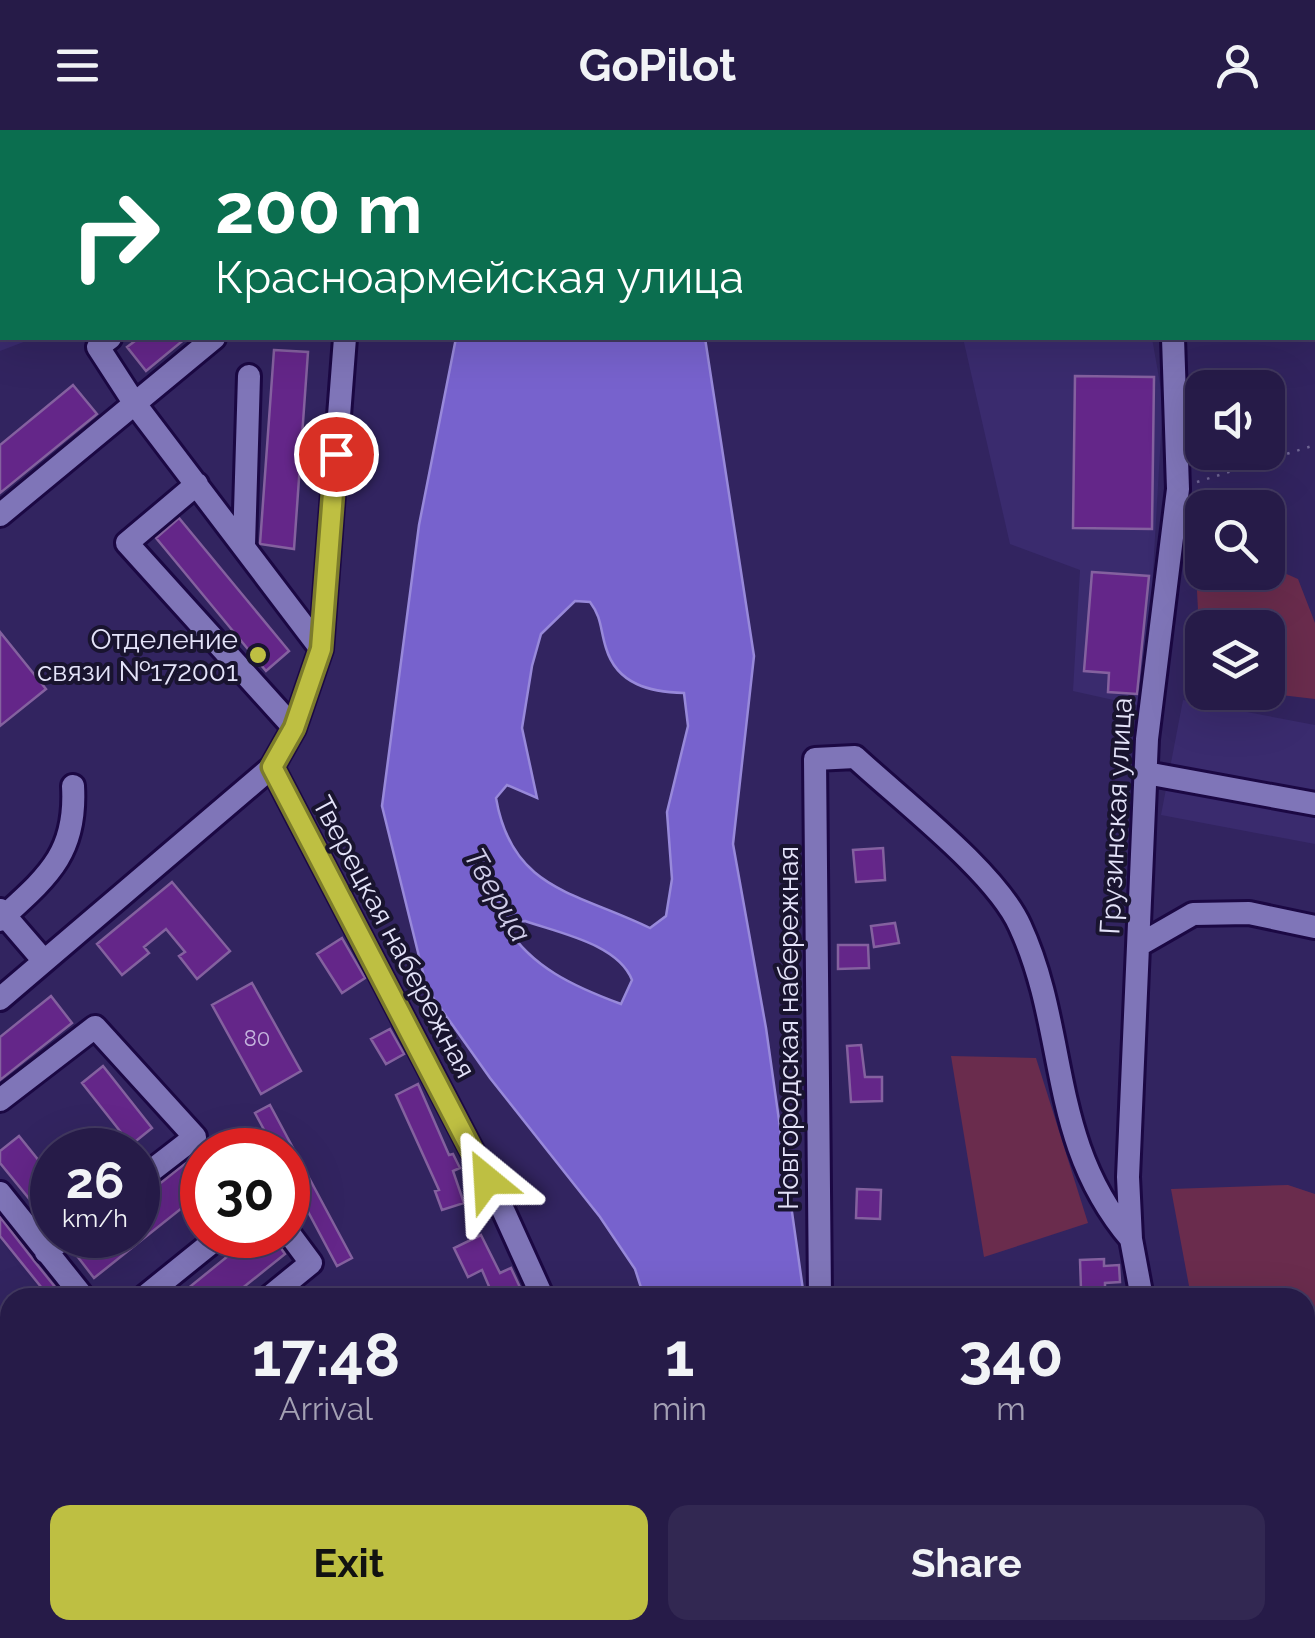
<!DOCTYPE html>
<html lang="en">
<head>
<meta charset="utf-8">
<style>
  :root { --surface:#261b48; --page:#322852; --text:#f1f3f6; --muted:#a4a1b4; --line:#423960; --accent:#bebf42 }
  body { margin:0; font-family:Raleway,sans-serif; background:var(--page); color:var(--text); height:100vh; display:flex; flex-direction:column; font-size:38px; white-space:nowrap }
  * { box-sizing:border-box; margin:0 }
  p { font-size:32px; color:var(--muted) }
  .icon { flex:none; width:55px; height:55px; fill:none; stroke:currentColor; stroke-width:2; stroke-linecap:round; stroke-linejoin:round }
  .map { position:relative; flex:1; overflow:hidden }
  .drawer { position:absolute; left:0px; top:1158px; width:1315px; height:352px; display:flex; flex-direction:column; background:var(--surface); border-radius:30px 30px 0 0; box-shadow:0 10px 40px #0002,0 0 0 2px var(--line) }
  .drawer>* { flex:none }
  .banner { position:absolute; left:0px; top:0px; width:1315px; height:210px; box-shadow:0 10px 40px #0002,0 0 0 2px var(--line); background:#0b6e4f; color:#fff; overflow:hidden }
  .fabs { position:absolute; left:1185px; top:240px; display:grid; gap:20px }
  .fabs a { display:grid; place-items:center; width:100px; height:100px; border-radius:20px; background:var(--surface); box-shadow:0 10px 40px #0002,0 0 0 2px var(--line); font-size:50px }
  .speed { position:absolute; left:30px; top:998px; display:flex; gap:20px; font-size:50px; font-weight:700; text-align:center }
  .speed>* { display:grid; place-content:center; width:130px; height:130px; border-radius:50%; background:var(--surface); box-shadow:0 10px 40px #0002,0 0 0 2px var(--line); line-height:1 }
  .speed small { font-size:25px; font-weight:400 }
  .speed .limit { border:15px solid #d22; background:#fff; color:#111 }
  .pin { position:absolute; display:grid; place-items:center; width:85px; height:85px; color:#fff; margin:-42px; border:5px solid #fff; border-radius:50%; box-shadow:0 2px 10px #0007 }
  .me { position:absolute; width:110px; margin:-55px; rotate:333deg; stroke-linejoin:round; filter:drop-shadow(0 0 8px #0008) }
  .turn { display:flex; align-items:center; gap:35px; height:210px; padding:0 50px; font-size:45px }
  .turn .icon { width:130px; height:130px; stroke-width:2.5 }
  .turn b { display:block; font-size:70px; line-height:85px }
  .eta { display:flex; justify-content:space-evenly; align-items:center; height:170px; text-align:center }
  .eta b { font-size:60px; font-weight:700; line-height:70px }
  .action { display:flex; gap:20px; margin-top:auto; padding:20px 50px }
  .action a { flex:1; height:115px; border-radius:20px; background:var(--accent); color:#111; font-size:40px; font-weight:700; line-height:115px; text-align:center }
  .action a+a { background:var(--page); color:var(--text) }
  header { display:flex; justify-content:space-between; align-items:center; height:130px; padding:0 50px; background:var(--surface); font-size:45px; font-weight:700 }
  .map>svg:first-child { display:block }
  .built { fill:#3a2b6e }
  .green { fill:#6a2c4d }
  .water { fill:#7762cd; stroke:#9889da; stroke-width:2.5; fill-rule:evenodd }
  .building { fill:#642689; stroke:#84619f; stroke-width:2.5 }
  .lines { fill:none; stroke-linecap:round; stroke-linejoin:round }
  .minor-casing { stroke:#1b0843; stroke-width:28 }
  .path { stroke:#716796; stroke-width:2.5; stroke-dasharray:2.5 8; stroke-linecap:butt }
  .minor { stroke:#7f75b8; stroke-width:22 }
  .route-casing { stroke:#7c7c2b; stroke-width:25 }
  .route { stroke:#bebf42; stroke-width:18 }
  .poi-dot { fill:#bebf42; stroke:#19142f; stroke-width:4 }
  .labels { text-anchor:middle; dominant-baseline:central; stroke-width:8; stroke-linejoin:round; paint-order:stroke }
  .number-label { font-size:22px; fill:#c4b4dd }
  .poi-label { font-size:28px; fill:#e4e3f9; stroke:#19142f; text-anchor:end }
  .street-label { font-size:28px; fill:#e4e3f9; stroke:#19142f }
  .water-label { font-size:30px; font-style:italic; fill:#d0cde9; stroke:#19142f }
</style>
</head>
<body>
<header><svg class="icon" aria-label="menu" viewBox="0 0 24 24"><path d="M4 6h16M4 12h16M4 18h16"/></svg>GoPilot<svg class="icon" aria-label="person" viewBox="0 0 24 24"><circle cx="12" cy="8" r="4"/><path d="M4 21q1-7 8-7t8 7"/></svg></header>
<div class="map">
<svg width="1315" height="1508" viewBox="0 0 1315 1508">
  <rect width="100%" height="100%" fill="#322460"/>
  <!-- built -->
  <path class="built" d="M0,0L8,2H2V208H34L0,221Z
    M838,0H1157L838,2Z
    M963,208H1152L1163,271L1145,577L1073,561L1080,440L1010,414Z
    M1183,570L1315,595V714L1161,685Z"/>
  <!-- green -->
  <path class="green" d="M1194,405L1202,409V442H1268V436L1298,449L1315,493V569L1264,563L1268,498H1202V555Z
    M951,926L1036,928L1088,1093L984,1127Z
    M1288,1055L1315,1064V1204L1305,1200V1168L1220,1167L1189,1156L1171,1059Z"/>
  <!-- water -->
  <path class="water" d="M456,208H705L754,526L733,714L766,898L804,1167H644L635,1139L600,1087L490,948L427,859L382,676L419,395ZM575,471L590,472C602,488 600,499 606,518C617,555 651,562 684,563L688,596L667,682L672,749L666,786L650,798C577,762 512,761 496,668L507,655L537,668L522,598L532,536L541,504ZM525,791C559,803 618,814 632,850L621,874C575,857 530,837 505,794Z
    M613,1500H770L768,1508H611Z"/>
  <!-- building -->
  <path class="building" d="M139,208H186L146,241L127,217Z
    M274,220L308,222L294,419L260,414Z
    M1075,246L1154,247L1152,399L1073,398Z
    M73,255L97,284L0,363V315Z
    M179,388L289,521L266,541L156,408Z
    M1092,442L1149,446L1137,564L1108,562L1109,543L1084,541Z
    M0,502L46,559L0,596Z
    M883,718L885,750L856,752L853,720Z
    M172,752L230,821L197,849L179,826L185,822L166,799L144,817L149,823L122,845L97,814Z
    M895,793L899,813L874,817L871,796Z
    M342,808L365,848L342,863L317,824Z
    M838,815H868L869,838L838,839Z
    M252,853L301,941L261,964L212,875Z
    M51,866L72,893L0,950V907Z
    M390,899L404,924L386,934L371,909Z
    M861,915L865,947H882V971L851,972L847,916Z
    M103,936L152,998L131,1015L82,953Z
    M418,954L449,1025L453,1024L460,1038L453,1041L464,1073L442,1080L435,1061L439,1060L396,965Z
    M270,975L352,1128L337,1136L288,1044V1020H275L255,983Z
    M19,1006L52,1047V1080L44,1087L0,1033V1021Z
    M202,1020V1062L94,1148L74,1122L95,1105H138V1071Z
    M857,1059L881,1060L880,1089L856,1088Z
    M0,1087L35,1132L64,1168H50L0,1106Z
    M254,1105H272L285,1124L230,1168H176Z
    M481,1105L500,1143L511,1138L525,1168H494L482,1140L468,1147L454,1118Z
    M1104,1129V1136L1119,1135L1120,1152L1105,1153V1158L1081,1159L1080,1130Z"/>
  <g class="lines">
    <defs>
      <path id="minor" d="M253,0V2
        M336,0V2
        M1167,0V2
        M181,2L184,0
        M110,208L98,217L135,274L321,519
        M197,354L127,413L294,598
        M0,385L214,208
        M244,415L249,246
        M272,637L504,1082L543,1168
        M1146,643L1315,674
        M0,780L44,831
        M0,790C47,747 77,724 73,656
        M1139,815L1193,784L1249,783L1315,797
        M0,869L272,637L294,598L321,519L345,208
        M0,970L95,897L195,1007L138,1051
        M0,1063L84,1168
        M46,1122L68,1105
        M143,1168L221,1105
        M268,1168L311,1133L288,1102
        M820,1168L815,629L855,627C900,669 996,742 1020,796C1069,902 1047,1010 1131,1109
        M1142,1168L1131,1109L1128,1047L1147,609L1178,359L1173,208
        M1305,1223L1315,1227
        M0,1308L10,1320
        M112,1500L113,1508
        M227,1508L228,1500
        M568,1508L570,1500
        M784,1508L786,1500
        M1108,1508L1110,1500"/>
    </defs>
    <!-- minor casing -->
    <use href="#minor" class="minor-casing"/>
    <!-- path -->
    <path class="path" d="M921,2L922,0
      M1197,352L1315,315"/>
    <!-- minor -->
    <use href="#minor" class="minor"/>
  </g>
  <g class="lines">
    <defs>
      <path id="route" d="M336,324L321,519L294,598L272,637L487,1050"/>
    </defs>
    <!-- route casing -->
    <use href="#route" class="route-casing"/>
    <!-- route -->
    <use href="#route" class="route"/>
  </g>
  <!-- markers -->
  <circle class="poi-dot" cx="258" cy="525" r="10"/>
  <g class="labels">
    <!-- number labels -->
    <g class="number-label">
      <text x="257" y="908">80</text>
    </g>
    <!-- poi labels -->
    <g class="poi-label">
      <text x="238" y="509">Отделение<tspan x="238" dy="32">связи №172001</tspan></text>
    </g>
    <!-- street labels -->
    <g class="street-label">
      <text transform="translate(1116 686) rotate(-87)">Грузинская улица</text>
      <text transform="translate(394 807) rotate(62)">Тверецкая набережная</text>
      <text transform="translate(788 898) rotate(-90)">Новгородская набережная</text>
    </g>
    <!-- water labels -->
    <g class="water-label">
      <text transform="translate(498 765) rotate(60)">Тверца</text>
    </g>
  </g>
</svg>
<div class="fabs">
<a><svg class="icon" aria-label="sound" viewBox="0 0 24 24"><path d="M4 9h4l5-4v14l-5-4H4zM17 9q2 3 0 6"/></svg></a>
<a><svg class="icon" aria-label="search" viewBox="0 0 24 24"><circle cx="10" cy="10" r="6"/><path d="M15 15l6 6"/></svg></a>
<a><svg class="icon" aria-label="layers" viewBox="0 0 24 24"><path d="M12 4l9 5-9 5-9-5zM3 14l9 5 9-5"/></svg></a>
</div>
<div class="speed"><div>26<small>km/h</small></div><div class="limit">30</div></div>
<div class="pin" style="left:336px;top:324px;background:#d93025"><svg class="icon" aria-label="arrive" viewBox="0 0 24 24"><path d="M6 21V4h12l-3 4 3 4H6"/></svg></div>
<svg class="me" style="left:487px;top:1050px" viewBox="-20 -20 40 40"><path d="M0-17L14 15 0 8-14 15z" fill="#bebf42" stroke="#fff" stroke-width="4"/></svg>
<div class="banner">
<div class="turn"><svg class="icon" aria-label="right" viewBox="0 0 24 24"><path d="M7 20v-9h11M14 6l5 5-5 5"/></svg><div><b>200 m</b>Красноармейская улица</div></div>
</div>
<section class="drawer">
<div class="eta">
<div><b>17:48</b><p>Arrival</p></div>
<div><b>1</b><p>min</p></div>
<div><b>340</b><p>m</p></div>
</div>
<div class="action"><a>Exit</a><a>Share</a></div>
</section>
</div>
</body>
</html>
